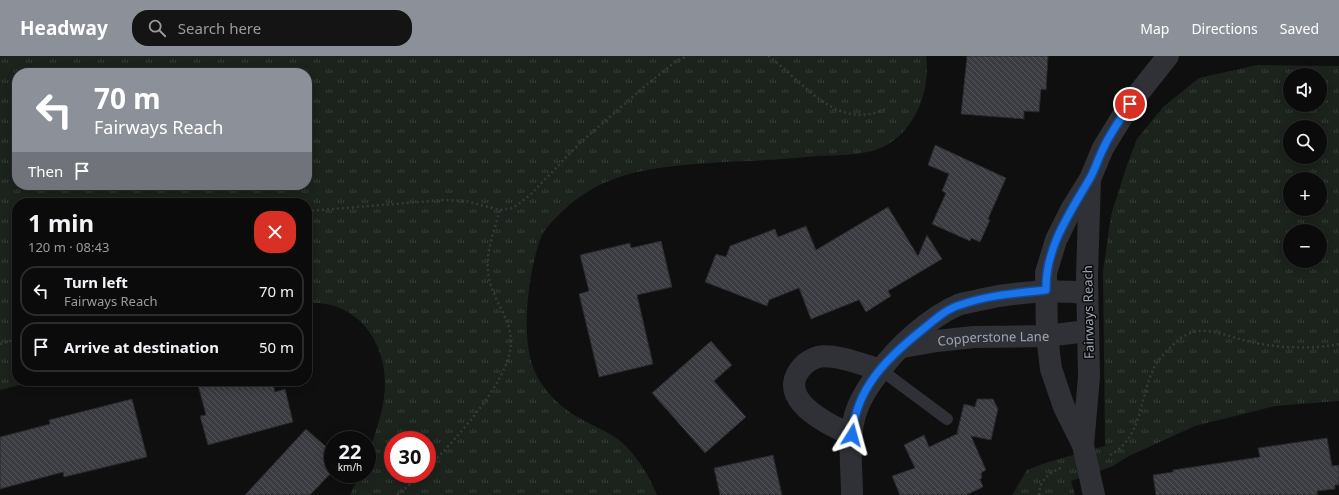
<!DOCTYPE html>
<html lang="en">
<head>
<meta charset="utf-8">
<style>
  :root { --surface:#0b0b0c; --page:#141415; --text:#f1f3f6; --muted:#9a9b9d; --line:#2b2b2d; --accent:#8c9099 }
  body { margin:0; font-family:"Noto Sans",sans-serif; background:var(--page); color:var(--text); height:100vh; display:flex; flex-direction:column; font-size:15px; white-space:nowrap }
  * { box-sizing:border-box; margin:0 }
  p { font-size:13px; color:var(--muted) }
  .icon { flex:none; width:22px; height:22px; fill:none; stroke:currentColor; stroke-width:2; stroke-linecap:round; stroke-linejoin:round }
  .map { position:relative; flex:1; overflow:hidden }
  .details { position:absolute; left:12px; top:142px; width:300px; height:188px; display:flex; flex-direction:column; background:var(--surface); border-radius:16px; box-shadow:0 2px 10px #0003,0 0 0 1px var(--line) }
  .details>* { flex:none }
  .guide { position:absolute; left:12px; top:12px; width:300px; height:122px; border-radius:16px; box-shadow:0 2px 10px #0003,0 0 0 1px var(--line); background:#8c9099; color:#fff; overflow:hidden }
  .controls { position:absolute; left:1283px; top:12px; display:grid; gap:8px }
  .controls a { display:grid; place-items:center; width:44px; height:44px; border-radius:50%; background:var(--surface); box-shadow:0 2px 10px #0003,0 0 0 1px var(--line); font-size:20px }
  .speed { position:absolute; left:324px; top:375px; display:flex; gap:8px; font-size:20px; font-weight:700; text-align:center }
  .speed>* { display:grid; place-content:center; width:52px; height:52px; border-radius:50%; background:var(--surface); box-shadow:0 2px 10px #0003,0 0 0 1px var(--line); line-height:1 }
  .speed small { font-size:10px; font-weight:400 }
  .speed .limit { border:6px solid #d22; background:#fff; color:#111 }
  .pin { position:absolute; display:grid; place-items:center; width:34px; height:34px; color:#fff; margin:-17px; border:2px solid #fff; border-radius:50%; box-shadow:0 1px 4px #0007 }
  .me { position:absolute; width:44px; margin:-22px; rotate:8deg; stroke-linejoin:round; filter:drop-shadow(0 0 3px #0008) }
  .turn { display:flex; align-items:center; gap:14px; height:84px; padding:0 16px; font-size:18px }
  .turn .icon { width:52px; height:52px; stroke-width:2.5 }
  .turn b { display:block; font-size:28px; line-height:34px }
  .then { display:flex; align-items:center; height:38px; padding:0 16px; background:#0003; gap:8px; font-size:15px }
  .round { display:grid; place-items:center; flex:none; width:42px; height:42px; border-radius:16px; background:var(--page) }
  .head { display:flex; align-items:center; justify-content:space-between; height:68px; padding:0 16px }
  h1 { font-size:24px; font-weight:700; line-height:30px }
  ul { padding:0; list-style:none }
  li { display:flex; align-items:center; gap:12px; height:50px; margin:0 8px 6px; padding:0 8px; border:2px solid var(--line); border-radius:16px }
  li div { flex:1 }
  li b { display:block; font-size:15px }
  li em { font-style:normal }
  header { display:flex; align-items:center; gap:24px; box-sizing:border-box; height:56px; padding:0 20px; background:var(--accent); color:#fff }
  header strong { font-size:19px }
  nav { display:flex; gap:22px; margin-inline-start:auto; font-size:14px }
  .search { width:280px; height:36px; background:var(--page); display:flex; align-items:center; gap:10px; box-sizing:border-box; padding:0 14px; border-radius:16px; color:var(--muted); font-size:15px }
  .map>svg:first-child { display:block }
  .grass { fill:url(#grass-tufts); fill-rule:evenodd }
  .building { fill:url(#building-back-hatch); stroke:#29292d }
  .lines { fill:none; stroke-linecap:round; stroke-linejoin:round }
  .path { stroke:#35383d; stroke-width:2.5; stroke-dasharray:2 3; stroke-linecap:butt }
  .lane { stroke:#303136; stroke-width:12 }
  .street { stroke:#303136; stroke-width:22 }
  .route-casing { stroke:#114b97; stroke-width:10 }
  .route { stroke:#1a73e8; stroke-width:7 }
  .labels { text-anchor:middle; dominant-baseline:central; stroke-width:3; stroke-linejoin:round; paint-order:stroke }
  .street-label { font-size:13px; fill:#9ea5b3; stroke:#0a0a0b }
</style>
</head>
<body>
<header>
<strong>Headway</strong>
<div class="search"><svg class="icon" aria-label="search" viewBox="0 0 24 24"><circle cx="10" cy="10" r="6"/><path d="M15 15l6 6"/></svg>Search here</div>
<nav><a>Map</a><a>Directions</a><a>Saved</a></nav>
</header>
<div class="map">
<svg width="1339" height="439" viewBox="0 0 1339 439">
  <defs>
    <pattern id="grass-tufts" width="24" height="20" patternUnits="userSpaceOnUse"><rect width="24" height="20" fill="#1b231c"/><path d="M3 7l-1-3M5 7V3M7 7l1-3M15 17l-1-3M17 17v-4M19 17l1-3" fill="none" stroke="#39403b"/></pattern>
    <pattern id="building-back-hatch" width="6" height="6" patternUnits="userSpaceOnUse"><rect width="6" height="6" fill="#3b3c41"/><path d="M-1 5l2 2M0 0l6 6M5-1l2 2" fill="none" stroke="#54555a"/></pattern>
  </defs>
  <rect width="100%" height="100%" fill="#0f0f10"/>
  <!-- grass -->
  <path class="grass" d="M0,0H926C931,34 915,76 883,91C864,100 837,99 817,100C786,103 756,105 726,106C668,110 611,111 566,152C558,160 547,169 542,179C538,188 535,200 533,210C527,238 523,280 532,308C539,331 560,352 581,363C593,370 607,375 619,384C637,399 648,418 657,439H350L360,418H367C367,392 381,368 384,341C391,292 360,243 307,247V147H17V325H35L0,334ZM17,17H307V129H17ZM393,384H427V418H393Z
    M1257,9L1339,10V345L1275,350L1195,370L1129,400L1113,410L1071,425L1075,439H1012L1027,414L1048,406L1105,390L1103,215L1111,159L1127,109L1137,83L1163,51L1199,22ZM1290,19H1320V49H1290ZM1290,71H1320V101H1290ZM1290,123H1320V153H1290ZM1290,175H1320V205H1290Z"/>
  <!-- building -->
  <path class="building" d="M967,0H1048L1046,34L1041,33L1039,56L1024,55V63L961,58Z
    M935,89L1006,122L988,163L990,164L980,186L971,182L970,185L932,168L946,137L942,135L949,118L928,109Z
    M888,151L918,200L927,179L942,203L888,235L891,240L866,256L859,244L811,263L799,232L769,244L767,250L705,226L716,198L726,201L730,190L775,173L778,181L806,170L816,194Z
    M661,185L672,231L637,239L653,308L599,321L579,238L589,235L580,199L630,187L631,192Z
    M711,285L732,309L714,325L746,361L705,397L652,337Z
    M197,325H272L275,336L285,333L293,366L208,389L200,360L206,359Z
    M132,343L147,401L64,421L63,416L0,433V381L50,368L49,364Z
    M977,343H993L998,353L991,384L971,380L986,414L981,417L982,422L980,423L983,431L966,439H900L892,420L915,412L904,389L924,379L929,391L959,377H957L964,348L975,351Z
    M306,373L333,397V415L310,439H245Z
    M1327,382L1332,410L1339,409V429H1335V433L1317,435L1318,439H1156L1153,419L1173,416V414L1260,401L1258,392Z
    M773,399L782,439H720L714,412Z"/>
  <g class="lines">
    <!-- path -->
    <path class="path" d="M768,0C805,26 835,77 888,52
      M307,155L444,144L466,145L500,154L513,152L530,139L580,87L645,30L675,6L687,0
      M0,288L17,283
      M1110,399C1142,382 1139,344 1153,314C1157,304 1166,296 1174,288C1183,279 1193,274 1206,275C1219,276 1231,281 1243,284C1274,292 1308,294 1339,288
      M427,413C453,385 514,323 511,282C509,261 493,243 489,222C484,200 494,175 500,154
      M397,439L423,418
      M1039,439C1039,424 1050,416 1063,411"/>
    <!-- lane -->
    <path class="lane" d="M881,314L947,363"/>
    <!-- street -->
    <g class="street">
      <path id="s1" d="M903,291L937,285L974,281L1047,280L1087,275"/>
      <path d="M852,379C833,371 781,347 797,318C802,309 808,304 818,301C834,297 864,309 881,314"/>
      <path d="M1083,389L1089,321L1087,219L1090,124"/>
      <path d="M852,439C852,415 848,387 854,363C858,345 869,329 880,315C897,291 930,261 958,249C964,247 972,246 979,244C1016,235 1050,234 1087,237"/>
      <path d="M1094,439L1083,389L1064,351L1051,313L1047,280L1046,217L1056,184L1072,152L1090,123L1103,92L1130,48L1168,0"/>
    </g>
  </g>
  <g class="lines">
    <defs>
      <path id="route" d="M852,379C856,332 887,302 922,274C933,265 946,253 960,249C988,239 1017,237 1046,234C1045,193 1069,158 1089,124C1095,114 1098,103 1103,93C1110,77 1121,63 1130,48"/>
    </defs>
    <!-- route casing -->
    <use href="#route" class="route-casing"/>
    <!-- route -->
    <use href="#route" class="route"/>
  </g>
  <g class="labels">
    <!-- street labels -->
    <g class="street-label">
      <text transform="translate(1088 256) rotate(-91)">Fairways Reach</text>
      <text stroke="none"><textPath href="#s1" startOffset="91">Copperstone Lane</textPath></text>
    </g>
  </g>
</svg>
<div class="controls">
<a><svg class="icon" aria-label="sound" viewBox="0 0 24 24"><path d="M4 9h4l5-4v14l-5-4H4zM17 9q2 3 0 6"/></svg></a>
<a><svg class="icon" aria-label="search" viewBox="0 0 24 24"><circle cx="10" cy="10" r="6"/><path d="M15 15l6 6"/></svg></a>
<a>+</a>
<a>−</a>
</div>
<div class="speed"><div>22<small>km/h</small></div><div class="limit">30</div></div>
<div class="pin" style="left:1130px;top:48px;background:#d93025"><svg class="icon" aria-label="arrive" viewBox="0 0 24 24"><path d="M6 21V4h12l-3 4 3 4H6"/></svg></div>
<svg class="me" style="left:852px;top:379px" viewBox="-20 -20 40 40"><path d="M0-17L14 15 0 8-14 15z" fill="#1a73e8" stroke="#fff" stroke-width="4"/></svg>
<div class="guide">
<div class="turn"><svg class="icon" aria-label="left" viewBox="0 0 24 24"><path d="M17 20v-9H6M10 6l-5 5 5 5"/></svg><div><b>70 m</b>Fairways Reach</div></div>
<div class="then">Then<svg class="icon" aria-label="arrive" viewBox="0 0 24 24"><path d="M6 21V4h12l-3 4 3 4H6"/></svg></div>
</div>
<section class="details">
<div class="head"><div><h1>1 min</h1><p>120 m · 08:43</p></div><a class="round" style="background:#d93025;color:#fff"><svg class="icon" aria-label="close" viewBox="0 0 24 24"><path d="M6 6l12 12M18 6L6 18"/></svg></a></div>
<ul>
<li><svg class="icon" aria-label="left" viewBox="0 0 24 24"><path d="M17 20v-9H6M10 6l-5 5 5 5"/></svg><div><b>Turn left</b><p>Fairways Reach</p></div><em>70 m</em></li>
<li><svg class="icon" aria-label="arrive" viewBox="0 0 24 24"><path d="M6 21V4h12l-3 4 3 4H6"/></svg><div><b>Arrive at destination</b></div><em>50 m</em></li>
</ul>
</section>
</div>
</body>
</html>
